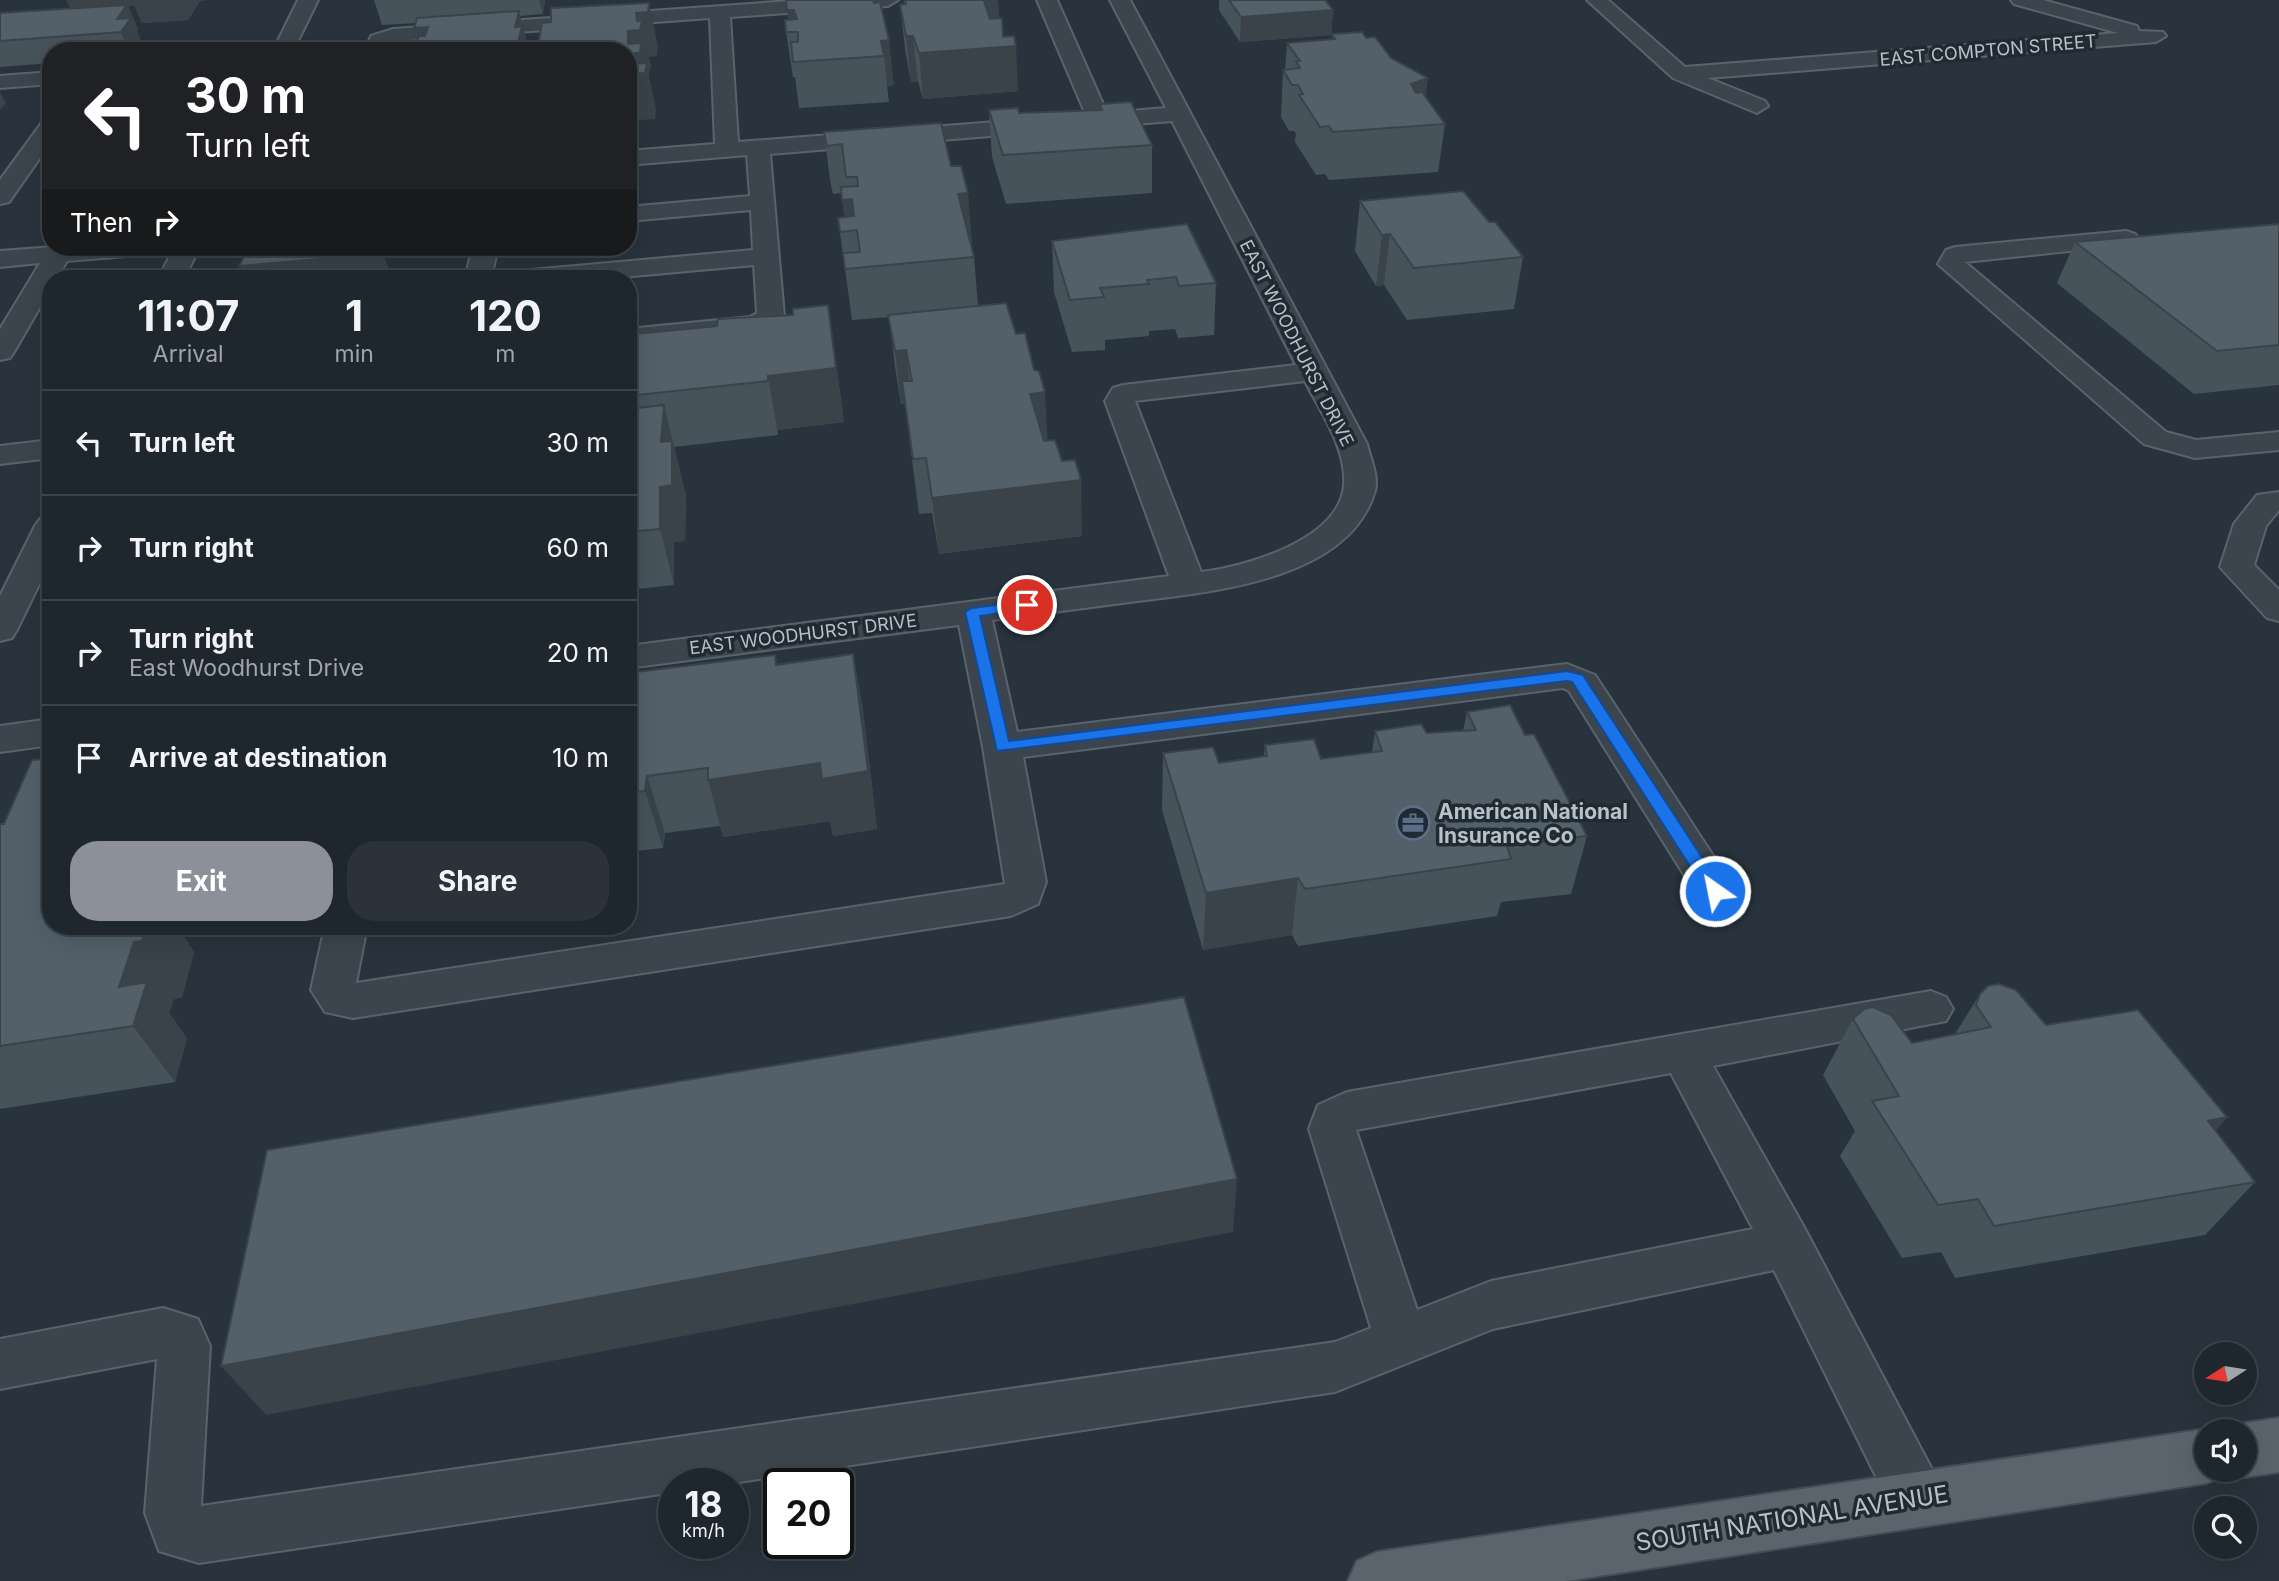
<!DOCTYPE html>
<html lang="en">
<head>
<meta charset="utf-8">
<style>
  :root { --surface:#1e262e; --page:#2b323a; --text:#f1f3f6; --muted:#a1a5aa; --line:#3c434a; --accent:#8c9099 }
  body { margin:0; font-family:Inter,sans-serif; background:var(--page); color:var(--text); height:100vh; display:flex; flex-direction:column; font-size:26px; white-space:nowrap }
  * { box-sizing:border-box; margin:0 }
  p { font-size:23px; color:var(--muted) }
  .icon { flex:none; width:38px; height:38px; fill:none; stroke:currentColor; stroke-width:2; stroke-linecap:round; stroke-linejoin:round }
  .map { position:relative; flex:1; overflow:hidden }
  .details { position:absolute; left:42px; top:270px; width:595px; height:665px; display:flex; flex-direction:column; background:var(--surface); border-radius:28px; box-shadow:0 7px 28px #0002,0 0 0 2px var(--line) }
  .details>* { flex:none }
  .banner { position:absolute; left:42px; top:42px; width:595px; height:214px; border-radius:28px; box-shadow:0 7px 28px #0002,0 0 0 2px var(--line); background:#202124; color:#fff; overflow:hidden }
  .needle { width:46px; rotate:258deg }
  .buttons { position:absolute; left:2194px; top:1342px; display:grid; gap:14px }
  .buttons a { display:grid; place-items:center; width:63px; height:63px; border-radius:50%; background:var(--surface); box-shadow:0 7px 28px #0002,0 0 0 2px var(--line); font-size:35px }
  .speed { position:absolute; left:658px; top:1468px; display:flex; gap:14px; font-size:35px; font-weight:700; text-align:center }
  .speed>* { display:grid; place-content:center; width:91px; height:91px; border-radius:50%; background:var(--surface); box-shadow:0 7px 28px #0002,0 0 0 2px var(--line); line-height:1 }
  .speed small { font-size:18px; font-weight:400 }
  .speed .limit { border:4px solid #111; border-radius:10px; background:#fff; color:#111 }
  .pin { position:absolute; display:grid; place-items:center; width:60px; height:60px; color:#fff; margin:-30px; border:4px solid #fff; border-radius:50%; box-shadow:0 2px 7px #0007 }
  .me { position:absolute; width:77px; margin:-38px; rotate:327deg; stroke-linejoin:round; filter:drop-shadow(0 0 5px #0008) }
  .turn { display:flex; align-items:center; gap:24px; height:147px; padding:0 28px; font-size:32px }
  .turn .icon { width:91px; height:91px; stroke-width:2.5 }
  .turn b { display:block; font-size:49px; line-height:60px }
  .then { display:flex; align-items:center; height:66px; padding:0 28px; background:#0003; gap:14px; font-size:26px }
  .eta { display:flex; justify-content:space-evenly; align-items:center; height:119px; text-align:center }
  .eta b { font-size:42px; font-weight:700; line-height:49px }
  .primary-button { display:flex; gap:14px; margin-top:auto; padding:14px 28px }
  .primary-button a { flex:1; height:80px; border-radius:28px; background:var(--accent); color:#fff; font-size:28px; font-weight:700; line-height:80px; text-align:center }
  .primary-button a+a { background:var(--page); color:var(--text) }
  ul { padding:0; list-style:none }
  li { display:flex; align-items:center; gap:21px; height:105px; padding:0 28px; border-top:2px solid var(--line) }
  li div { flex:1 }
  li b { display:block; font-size:26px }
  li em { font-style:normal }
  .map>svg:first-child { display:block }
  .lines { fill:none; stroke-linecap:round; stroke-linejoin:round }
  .minor-casing { stroke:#59636b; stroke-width:4 }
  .major-casing { stroke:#454e56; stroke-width:4 }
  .minor { fill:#3c454d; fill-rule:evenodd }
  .major { fill:#5a646d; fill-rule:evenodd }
  .wall { fill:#47535b }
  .shaded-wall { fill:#3a434a }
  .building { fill:#53606a; stroke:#3a434a; stroke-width:2 }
  .route { fill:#1a73e8; stroke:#114b97; stroke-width:2 }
  .labels { text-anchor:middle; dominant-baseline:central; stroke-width:7; stroke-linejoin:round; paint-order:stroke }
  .far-street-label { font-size:18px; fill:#b8c0c8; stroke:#202a33 }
  .poi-label { font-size:21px; font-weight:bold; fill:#b8c0c8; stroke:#202a33; text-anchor:start }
  .near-street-label { font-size:24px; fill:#b8c0c8; stroke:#202a33 }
</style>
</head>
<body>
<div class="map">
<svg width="2279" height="1581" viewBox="0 0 2279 1581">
  <rect width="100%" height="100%" fill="#28333d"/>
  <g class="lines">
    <defs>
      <path id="minor" d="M298,0H318L293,51H273Z
        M805,0H898L888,6L730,17L738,142L1086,115L1037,0H1057L1107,113L1166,108L1110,0H1130L1367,444C1370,458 1379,476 1375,491C1348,582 1208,592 1130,602C1084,608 1038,614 992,620L1017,732L1567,664L1595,675L1729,880L1735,891L1729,902L1715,906L1701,902L1569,691L1563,688L1023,757L1046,882L1038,904L1011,916L353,1018L325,1012L311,990L325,926H367L356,983L1005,884L983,747L959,625L628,668V646L1169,576L1105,401L1113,388L1123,385L1296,365L1172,121L770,154L784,316C768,339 660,342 628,345V329L750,317L757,313L754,265L611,278H518L522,272L531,270L753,250L751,210L628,221V207L750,196L747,155L628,165V151L715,144L710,18L395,41L387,44L385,51H365L371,36L393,29ZM1305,381C1320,411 1347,449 1344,485C1340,540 1245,567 1201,572L1135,401Z
        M1587,0H1608L1685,67L2118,33L2014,4L2011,0H2043L2137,26L2139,31L2163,32L2166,36L2156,42L1708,78L1765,101L1768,106L1757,113L1673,78Z
        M51,72V84L0,88V76Z
        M51,119V142L9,202L0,204V180L43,121Z
        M2126,231L2135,234L2139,239L2135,244L1965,262L2166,432L2196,440L2279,432V450L2195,458L2144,444L1938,264L1946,250L1955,247Z
        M53,247H151L147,252L138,255L67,261L57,278H51V288L14,352L10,358L0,360V329L40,263L0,267V251Z
        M175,247H200L184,278H158Z
        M473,247H498L491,278H465Z
        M51,440V458L0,464V446Z
        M2279,492V510L2266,526L2254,565L2279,590V621L2267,618L2220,567L2234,524L2257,495Z
        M51,516V560L17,630L12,638L0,641V596L35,526L40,519Z
        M51,719V745L0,752V726Z
        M1931,991L1946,997L1953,1009L1946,1021L1713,1066L1805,1229L1937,1479L1945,1499L1937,1519L1917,1527L1897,1519L1774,1270L1493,1329L1335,1392L726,1484H674V1492L199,1563L159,1551L145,1513L157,1359L0,1389V1339L163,1308L198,1319L210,1346L201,1506L1335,1342L1371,1328L1309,1129L1318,1105L1347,1092ZM1671,1073L1753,1229L1491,1281L1417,1310L1356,1130Z"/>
      <path id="major" d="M2279,1418V1472L2245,1477L2228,1470L2226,1475L2207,1483L1566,1581H1348L1357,1561L1377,1552L2207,1429L2214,1432H2207V1470H2245V1432L2226,1431L2245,1423Z"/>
    </defs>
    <!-- minor casing -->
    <use href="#minor" class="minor-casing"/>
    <!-- major casing -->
    <use href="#major" class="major-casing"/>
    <!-- minor -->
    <use href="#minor" class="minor"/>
    <!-- major -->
    <use href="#major" class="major"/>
  </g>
  <!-- wall -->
  <path class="wall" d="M374,0H545L543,14L520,16L529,51H417L415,46L418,39L414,28L416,23L382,25Z
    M786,0H873L894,85L887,86L889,102L799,108L795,77H793L786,32L789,20Z
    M904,0H998L999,18L1003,37L1018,91L923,99L918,81L911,82L905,49L900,5L904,4Z
    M1219,0H1325L1333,10L1331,35L1240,42L1219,10Z
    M200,1L188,20L142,23L134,5L128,6L138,29L137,31L142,43L136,51H51V63L0,67V13Z
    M1332,34L1366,38L1391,58L1426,97L1445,124L1438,172L1329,180L1325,174L1316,175L1295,142L1296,134L1294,131H1289L1281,117L1283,70H1285L1287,43L1332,39Z
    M1100,104L1152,145V193L1006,204L992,157L989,110L1019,113L1100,110Z
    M824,132L951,166L972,243H970L974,257L978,306L1048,441L1082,536L939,554L932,513L919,514L905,404H901L895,367L889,317L852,320L838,218L845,217L842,193L833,194L830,180Z
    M1360,201L1489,222L1523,257L1514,309L1407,320L1384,285L1376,286L1355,251Z
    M2279,224V385L2194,394L2057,283L2075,242Z
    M1052,241L1216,283L1214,335L1178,338L1175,329L1149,331V336L1105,340V350L1072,352L1054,292Z
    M828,305L844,422L778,430V435L674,447L686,496L685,541L674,542V585L628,590V331L635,334L717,326L793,315Z
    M853,654L863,711L877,829L833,836L830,821L723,837L720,826L665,833L663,848L628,852V673L775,655L777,664Z
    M1467,712L1525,735L1587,836L1571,894L1501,902L1497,916L1298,946L1292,935L1203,950L1162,810L1163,753L1219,763L1264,756L1265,745L1321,759L1372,752L1375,731L1427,733L1463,731Z
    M0,824L182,933L194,952L182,997L174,999L169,1013L187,1038L175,1082L0,1109Z
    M1980,994L2046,1025L2227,1117L2215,1131L2255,1182L2205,1235L1955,1278L1941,1252L1902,1258L1840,1156L1855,1131L1823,1075L1853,1019L1912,1043L1955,1034Z"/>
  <!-- shaded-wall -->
  <path class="shaded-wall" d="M66,0H208L200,1L188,20L142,23L134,5L128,6L138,29L137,31L142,43L136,51H129L121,32L74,16Z
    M539,0H545L543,14Z
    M986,0H998L1000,31L993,32L984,1Z
    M649,3L658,47L657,56L649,57L651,65L649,75L656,109L655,119L628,121V31L636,13Z
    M787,10H794L797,32H790Z
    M1333,10L1331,35L1240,42L1241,17Z
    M519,11L529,51H516L515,27Z
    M428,27L429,45H420L414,28Z
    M906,36H913L918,81L911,82Z
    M889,40L894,85L887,86L884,56L881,41Z
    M1016,46L1018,91L923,99L919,53Z
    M1428,78L1423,125L1411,84Z
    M0,92L6,103L0,110Z
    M968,193L972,243L962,244L958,194Z
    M852,199L856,230L846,231L842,200Z
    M1390,234L1384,285L1376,286L1382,235Z
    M364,247H385L383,253L392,278H244L239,266Z
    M828,305L844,422L778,430V435L768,376Z
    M906,350L912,403L901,404L895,351Z
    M1045,392L1048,446L1033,448L1030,394Z
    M664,405L686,496L685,541L674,542V585L660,529L661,442Z
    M1081,480L1082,536L939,554L932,498Z
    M853,654L863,711L877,829L833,836L830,821L723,837L708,780Z
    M647,776L665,833L663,848L645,791Z
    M1298,878L1292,935L1203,950L1206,893Z
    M147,926H184L182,933L194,952L182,997L174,999L169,1013L187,1038L175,1082L133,1026L119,987L134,942Z
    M2227,1117L2180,1172L2208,1121Z
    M1237,1179L1233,1232L266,1415L221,1366Z"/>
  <!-- building -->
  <path class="building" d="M786,0H873L874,3L880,2L889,40L881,41L884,56L793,62L791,42H798V32H786L785,20L797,19L794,10H787Z
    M905,0H991L984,1L990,19L1002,18L1003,37L1014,36L1016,46L919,53L913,36H906L900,5L906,4Z
    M1229,0H1325L1333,10L1241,17Z
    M649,3L648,12L636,13L637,21H642L640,30L628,31V44L641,43L640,53H635L633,64L647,63L645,73L628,74V51H537L542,23L551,22V8Z
    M127,5L117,19L131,18L121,32L0,41V13Z
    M519,11L515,27L522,26L516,51H427L429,45L415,46L419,36H425L428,27L414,28L417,18Z
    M1362,32L1366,38L1375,37L1391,58L1428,78L1411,84L1416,93L1422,92L1445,124L1333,132L1329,126L1320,127L1299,95L1303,94L1298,85H1292L1283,70L1300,68L1296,61H1300L1287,43L1335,39L1332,34Z
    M1131,102L1152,145L1003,155L989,110L1018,108L1019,113L1102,110L1100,104Z
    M941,123L951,166H961L968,193L958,194L974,257L845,269L843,253L860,252L857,230L840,232L838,218L854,216L852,199L842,200L841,187L858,186L857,177H846L842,144L827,146L824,132Z
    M1463,191L1489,222H1495L1523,257L1414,268L1390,234L1382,235L1360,201Z
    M1187,224L1216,283L1179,286L1176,277L1147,280L1149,284L1100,288L1104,297L1070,300L1052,241Z
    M2279,224V345L2217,351L2075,242Z
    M249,247H376L374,254L239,266Z
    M1006,303L1016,334L1025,333L1034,370L1039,371L1045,392L1030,394L1044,441L1055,440L1062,461L1075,460L1081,480L932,498L926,458L913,459L902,381H912L906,350L895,351L888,315Z
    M828,305L836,368L768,376V381L628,396V331L634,330L633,334L717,326L718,319L793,315V309Z
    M664,405L661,442L672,441V485L660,487V529L628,532V409Z
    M853,654L868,771L822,779L820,763L708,780V768L647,776L645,791L628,793V673L775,655L776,665Z
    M1510,705L1525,735L1534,734L1587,836L1507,846L1511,859L1305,889L1298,878L1206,893L1163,753L1213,747L1219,763L1267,756L1265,745L1314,739L1321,759L1382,751L1375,731L1421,724L1427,733L1476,730L1467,712Z
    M51,758V926H147L142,941L134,942L119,987L147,982L133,1026L0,1046V824H4L32,760Z
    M1999,984L2016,990L2046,1025L2138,1010L2227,1117L2208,1121L2255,1182L1994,1226L1978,1199L1938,1205L1872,1101L1899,1096L1853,1019L1864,1009L1873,1007L1891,1015L1912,1043L1991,1027L1976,1005L1980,994L1988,986Z
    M1184,997L1237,1179L221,1366L267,1150Z"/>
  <!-- route -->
  <path class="route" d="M1027,601L1034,605L1032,608L980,616L1009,741L1567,671L1583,675L1724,891L1721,896H1709L1572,682L1567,681L997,751L965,612L972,608Z"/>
  <!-- icons -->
  <defs>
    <symbol id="office-ring" viewBox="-11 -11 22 22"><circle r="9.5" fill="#202a33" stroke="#5c6f8a" stroke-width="1.5"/><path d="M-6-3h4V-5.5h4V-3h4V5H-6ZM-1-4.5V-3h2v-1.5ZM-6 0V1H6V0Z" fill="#5c6f8a"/></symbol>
  </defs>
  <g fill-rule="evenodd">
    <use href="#office-ring" x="1394" y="804" width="38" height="38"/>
  </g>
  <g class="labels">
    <!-- far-street labels -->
    <g class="far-street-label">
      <text transform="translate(1988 50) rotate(-5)">EAST COMPTON STREET</text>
      <text transform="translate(1297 343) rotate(63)">EAST WOODHURST DRIVE</text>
      <text transform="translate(803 634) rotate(-7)">EAST WOODHURST DRIVE</text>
    </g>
    <!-- poi labels -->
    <g class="poi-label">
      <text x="1438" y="811">American National<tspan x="1438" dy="24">Insurance Co</tspan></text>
    </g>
    <!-- near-street labels -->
    <g class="near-street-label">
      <text transform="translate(1792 1518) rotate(-9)">SOUTH NATIONAL AVENUE</text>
    </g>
  </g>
</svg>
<div class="buttons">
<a><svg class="needle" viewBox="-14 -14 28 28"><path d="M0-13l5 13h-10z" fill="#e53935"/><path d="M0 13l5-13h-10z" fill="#a1a5aa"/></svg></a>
<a><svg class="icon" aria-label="sound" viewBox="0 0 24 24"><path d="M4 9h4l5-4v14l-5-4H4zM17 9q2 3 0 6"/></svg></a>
<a><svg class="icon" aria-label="search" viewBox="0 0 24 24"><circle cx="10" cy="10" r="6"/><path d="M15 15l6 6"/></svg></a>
</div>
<div class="speed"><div>18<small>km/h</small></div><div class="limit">20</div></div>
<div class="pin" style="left:1027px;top:605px;background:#d93025"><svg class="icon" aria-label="arrive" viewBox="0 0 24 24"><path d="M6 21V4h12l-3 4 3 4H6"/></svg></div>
<svg class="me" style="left:1715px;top:891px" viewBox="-20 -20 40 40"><circle r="17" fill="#1a73e8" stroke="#fff" stroke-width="3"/><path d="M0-11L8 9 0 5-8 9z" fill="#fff"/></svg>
<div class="banner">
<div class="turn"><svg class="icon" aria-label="left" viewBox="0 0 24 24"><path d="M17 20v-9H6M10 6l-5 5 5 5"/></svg><div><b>30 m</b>Turn left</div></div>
<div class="then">Then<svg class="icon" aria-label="right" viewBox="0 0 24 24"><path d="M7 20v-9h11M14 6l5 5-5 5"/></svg></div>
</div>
<section class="details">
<div class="eta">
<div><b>11:07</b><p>Arrival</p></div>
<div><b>1</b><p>min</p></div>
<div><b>120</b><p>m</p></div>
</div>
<ul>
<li><svg class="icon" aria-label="left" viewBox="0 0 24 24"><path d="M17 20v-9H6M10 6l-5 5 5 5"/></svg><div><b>Turn left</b></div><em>30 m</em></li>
<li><svg class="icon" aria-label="right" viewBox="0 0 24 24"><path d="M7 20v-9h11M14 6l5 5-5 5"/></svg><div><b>Turn right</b></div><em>60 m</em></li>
<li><svg class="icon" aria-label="right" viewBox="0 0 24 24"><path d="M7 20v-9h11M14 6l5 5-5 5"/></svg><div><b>Turn right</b><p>East Woodhurst Drive</p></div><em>20 m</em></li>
<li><svg class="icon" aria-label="arrive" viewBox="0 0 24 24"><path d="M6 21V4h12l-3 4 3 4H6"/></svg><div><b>Arrive at destination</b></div><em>10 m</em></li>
</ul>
<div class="primary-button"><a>Exit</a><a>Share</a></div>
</section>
</div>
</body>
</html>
